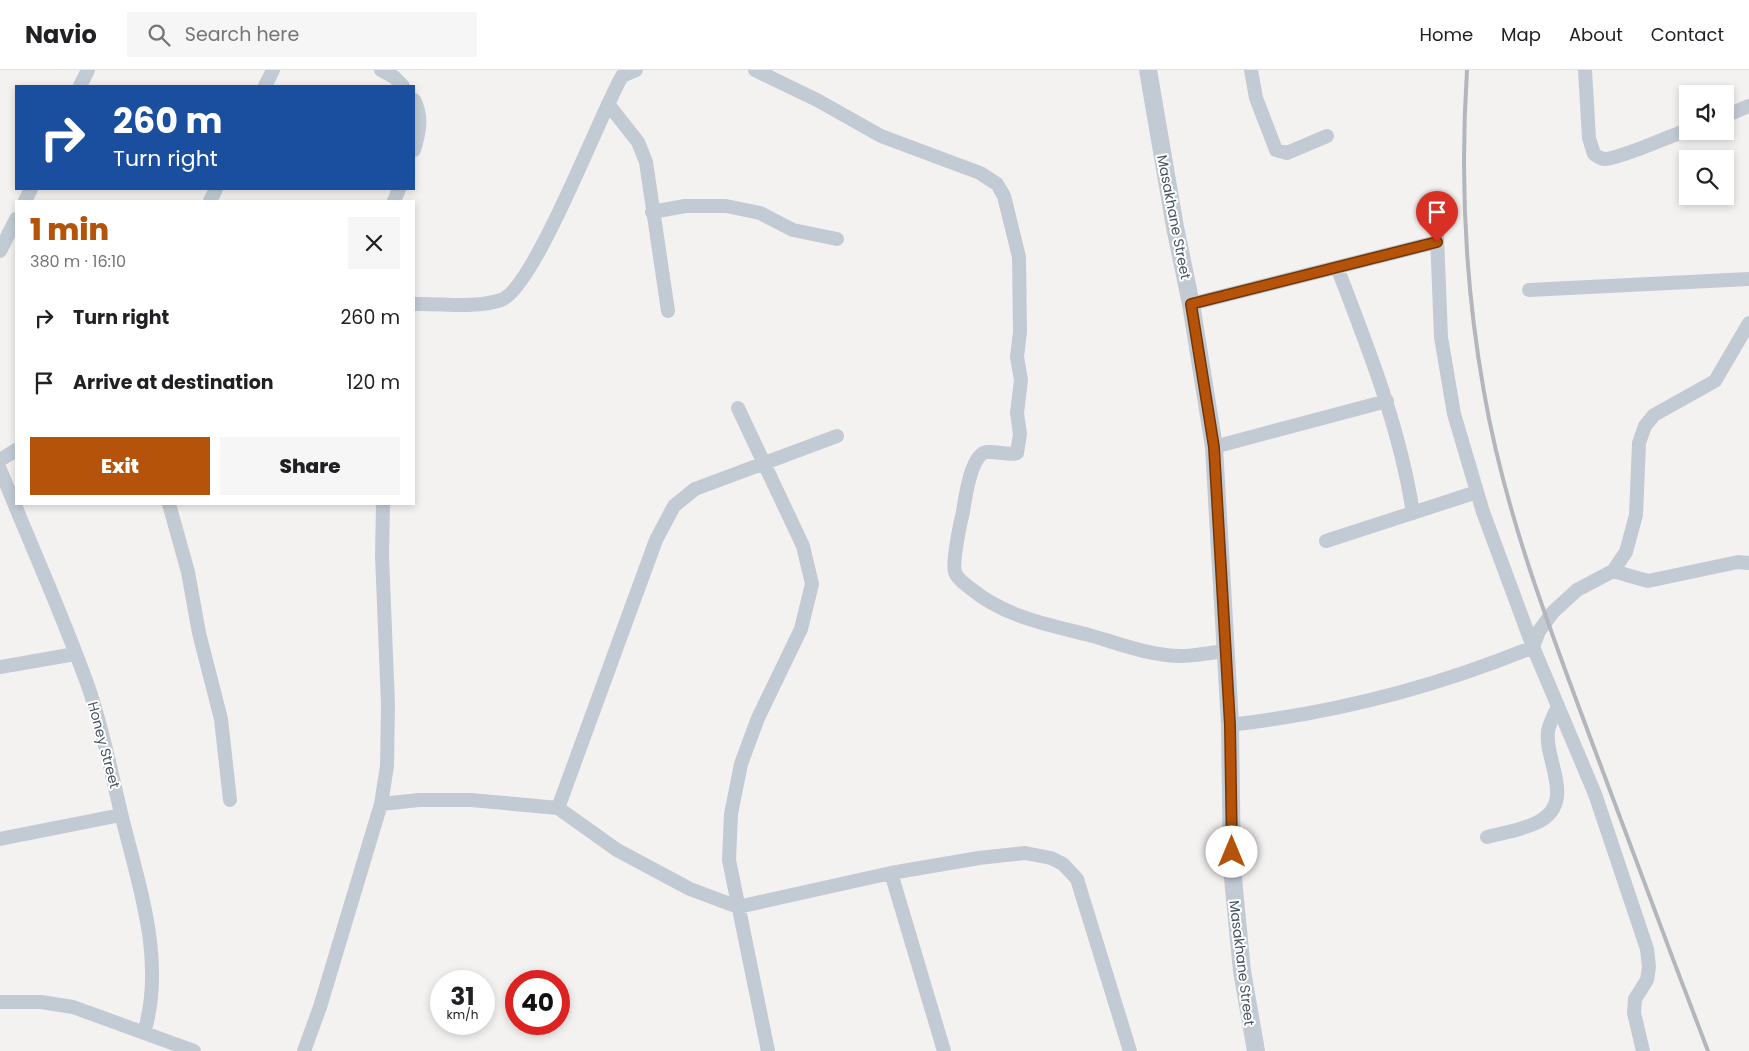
<!DOCTYPE html>
<html lang="en">
<head>
<meta charset="utf-8">
<style>
  :root { --surface:#fff; --page:#f6f6f6; --text:#202124; --muted:#757577; --line:#e0e0e0; --accent:#b45309 }
  body { margin:0; font-family:Poppins,sans-serif; background:var(--page); color:var(--text); height:100vh; display:flex; flex-direction:column; font-size:19px; white-space:nowrap }
  * { box-sizing:border-box; margin:0 }
  p { font-size:16px; color:var(--muted) }
  .icon { flex:none; width:28px; height:28px; fill:none; stroke:currentColor; stroke-width:2; stroke-linecap:round; stroke-linejoin:round }
  .map { position:relative; flex:1; overflow:hidden }
  .details { position:absolute; left:15px; top:130px; width:400px; height:305px; display:flex; flex-direction:column; background:var(--surface); border-radius:0px; box-shadow:0 2px 8px #0003 }
  .details>* { flex:none }
  .guide { position:absolute; left:15px; top:15px; width:400px; height:105px; border-radius:0px; box-shadow:0 2px 8px #0003; background:#1a4fa0; color:#fff; overflow:hidden }
  .controls { position:absolute; left:1679px; top:15px; display:grid; gap:10px }
  .controls a { display:grid; place-items:center; width:55px; height:55px; border-radius:0px; background:var(--surface); box-shadow:0 2px 8px #0003; font-size:25px }
  .speed { position:absolute; left:430px; top:900px; display:flex; gap:10px; font-size:25px; font-weight:700; text-align:center }
  .speed>* { display:grid; place-content:center; width:65px; height:65px; border-radius:50%; background:var(--surface); box-shadow:0 2px 8px #0003; line-height:1 }
  .speed small { font-size:12px; font-weight:400 }
  .speed .limit { border:8px solid #d22; background:#fff; color:#111 }
  .pin { position:absolute; display:grid; place-items:center; width:42px; height:42px; color:#fff; margin:-51px -21px; border-radius:50% 50% 50% 0; rotate:-45deg; box-shadow:0 0 5px #0007 }
  .pin .icon { rotate:45deg }
  .me { position:absolute; width:55px; margin:-28px; rotate:0deg; stroke-linejoin:round; filter:drop-shadow(0 0 4px #0008) }
  .turn { display:flex; align-items:center; gap:18px; height:105px; padding:0 15px; font-size:22px }
  .turn .icon { width:65px; height:65px; stroke-width:2.5 }
  .turn b { display:block; font-size:35px; line-height:42px }
  .round { display:grid; place-items:center; flex:none; width:52px; height:52px; border-radius:0px; background:var(--page) }
  .summary { display:flex; align-items:center; justify-content:space-between; height:85px; padding:0 15px }
  h1 { font-size:30px; font-weight:800; line-height:38px; color:var(--accent) }
  .primary-button { display:flex; gap:10px; margin-top:auto; padding:10px 15px }
  .primary-button a { flex:1; height:58px; border-radius:0px; background:var(--accent); color:#fff; font-size:20px; font-weight:800; line-height:58px; text-align:center }
  .primary-button a+a { background:var(--page); color:var(--text) }
  ul { padding:0; list-style:none }
  li { display:flex; align-items:center; gap:15px; height:65px; padding:0 15px }
  li div { flex:1 }
  li b { display:block; font-size:19px }
  li em { font-style:normal }
  header { display:flex; align-items:center; gap:30px; box-sizing:border-box; height:70px; padding:0 25px; background:var(--surface); border-bottom:1px solid var(--line) }
  header strong { font-size:24px }
  nav { display:flex; gap:28px; margin-inline-start:auto; font-size:18px }
  .search { width:350px; height:45px; background:var(--page); display:flex; align-items:center; gap:12px; box-sizing:border-box; padding:0 18px; border-radius:0px; color:var(--muted); font-size:19px }
  .map>svg:first-child { display:block }
  .lines { fill:none; stroke-linecap:round; stroke-linejoin:round }
  .minor { stroke:#c2cbd3; stroke-width:14 }
  .tertiary { stroke:#c2cbd3; stroke-width:18 }
  .rail { stroke:#b3b6bc; stroke-width:4 }
  .route-casing { stroke:#753606; stroke-width:12 }
  .route { stroke:#b45309; stroke-width:9 }
  .labels { text-anchor:middle; dominant-baseline:central; stroke-width:4; stroke-linejoin:round; paint-order:stroke }
  .street-label { font-size:14px; fill:#49535f; stroke:#fff }
</style>
</head>
<body>
<header>
<strong>Navio</strong>
<div class="search"><svg class="icon" aria-label="search" viewBox="0 0 24 24"><circle cx="10" cy="10" r="6"/><path d="M15 15l6 6"/></svg>Search here</div>
<nav><a>Home</a><a>Map</a><a>About</a><a>Contact</a></nav>
</header>
<div class="map">
<svg width="1749" height="981" viewBox="0 0 1749 981">
  <rect width="100%" height="100%" fill="#f4f1f1"/>
  <g class="lines">
    <!-- minor -->
    <path class="minor" d="M381,0L394,7L403,16
      M755,0L817,30L881,66L980,103L997,114L1004,126L1019,187L1020,262L1017,287L1021,310L1017,343L1020,364L1017,383C1007,386 998,381 987,382C971,383 965,429 963,442C960,454 952,493 955,502C957,509 965,514 970,518C1005,547 1046,554 1089,565C1118,573 1150,586 1181,586C1196,586 1212,582 1227,581
      M1251,0L1256,28L1276,80L1287,83L1327,66
      M1585,0L1589,68L1594,84C1597,86 1601,89 1605,89C1622,88 1669,66 1688,60
      M622,6L636,0
      M80,16L88,0
      M265,16L273,0
      M414,30C423,46 419,64 414,80
      M608,34L638,72L646,92L668,241
      M1725,46L1749,36
      M25,131L31,119
      M210,131L216,119
      M394,131L399,119
      M1436,141L1441,267L1454,344L1483,442L1533,577L1595,724L1647,879L1649,897L1647,910L1635,929L1634,943L1643,981
      M652,142L685,136H726L760,143L793,160L837,169
      M0,181L16,149
      M1337,197C1368,278 1400,357 1413,443
      M1529,220L1749,209
      M414,234C443,233 473,239 501,230C534,219 600,44 622,6
      M1191,234L1437,172
      M738,338L803,476L812,514L801,559L758,648L741,694L731,744L729,790L768,981
      M1214,377L1387,331
      M0,390L16,380
      M0,399C29,471 62,543 88,616C105,664 113,714 126,763C143,829 164,896 144,963
      M169,434L188,502L199,563L221,649L230,730
      M1326,471L1477,422
      M1613,501L1648,511L1738,492L1749,493
      M0,597L75,584
      M1230,655C1334,643 1436,617 1533,577L1539,561L1553,542L1577,520L1613,501L1626,482L1636,445L1639,373L1645,356L1654,345L1715,311L1749,253
      M381,734L419,730H471L558,738L617,780L690,819L738,837L891,803L979,788L1025,783L1051,788L1063,794L1077,809L1130,981
      M558,738L656,470L674,436L695,419L837,366
      M1487,767C1503,763 1521,760 1536,753C1578,734 1544,690 1548,662C1549,653 1555,644 1558,636
      M0,769L121,745
      M891,803L944,981
      M0,932H41L73,937L194,981
      M304,981L320,937L381,734L387,696L388,635L382,485L383,434"/>
    <!-- tertiary -->
    <path class="tertiary" d="M1148,0L1175,157L1191,234L1214,377L1230,655L1232,798L1242,901L1256,981"/>
    <!-- rail -->
    <path class="rail" d="M1467,0C1460,108 1465,215 1484,322C1504,438 1546,549 1587,659C1627,767 1667,874 1708,981"/>
  </g>
  <g class="lines">
    <defs>
      <path id="route" d="M1232,782L1230,655L1214,377L1191,234L1437,172"/>
    </defs>
    <!-- route casing -->
    <use href="#route" class="route-casing"/>
    <!-- route -->
    <use href="#route" class="route"/>
  </g>
  <g class="labels">
    <!-- street labels -->
    <g class="street-label">
      <text transform="translate(1174 147) rotate(79)">Masakhane Street</text>
      <text transform="translate(104 675) rotate(75)">Honey Street</text>
      <text transform="translate(1242 893) rotate(83)">Masakhane Street</text>
    </g>
  </g>
</svg>
<div class="controls">
<a><svg class="icon" aria-label="sound" viewBox="0 0 24 24"><path d="M4 9h4l5-4v14l-5-4H4zM17 9q2 3 0 6"/></svg></a>
<a><svg class="icon" aria-label="search" viewBox="0 0 24 24"><circle cx="10" cy="10" r="6"/><path d="M15 15l6 6"/></svg></a>
</div>
<div class="speed"><div>31<small>km/h</small></div><div class="limit">40</div></div>
<div class="pin" style="left:1437px;top:172px;background:#d93025"><svg class="icon" aria-label="arrive" viewBox="0 0 24 24"><path d="M6 21V4h12l-3 4 3 4H6"/></svg></div>
<svg class="me" style="left:1232px;top:782px" viewBox="-20 -20 40 40"><circle r="19" fill="#fff"/><path d="M0-13L10 11 0 6-10 11z" fill="#b45309"/></svg>
<div class="guide">
<div class="turn"><svg class="icon" aria-label="right" viewBox="0 0 24 24"><path d="M7 20v-9h11M14 6l5 5-5 5"/></svg><div><b>260 m</b>Turn right</div></div>
</div>
<section class="details">
<div class="summary"><div><h1>1 min</h1><p>380 m · 16:10</p></div><a class="round"><svg class="icon" aria-label="close" viewBox="0 0 24 24"><path d="M6 6l12 12M18 6L6 18"/></svg></a></div>
<ul>
<li><svg class="icon" aria-label="right" viewBox="0 0 24 24"><path d="M7 20v-9h11M14 6l5 5-5 5"/></svg><div><b>Turn right</b></div><em>260 m</em></li>
<li><svg class="icon" aria-label="arrive" viewBox="0 0 24 24"><path d="M6 21V4h12l-3 4 3 4H6"/></svg><div><b>Arrive at destination</b></div><em>120 m</em></li>
</ul>
<div class="primary-button"><a>Exit</a><a>Share</a></div>
</section>
</div>
</body>
</html>
